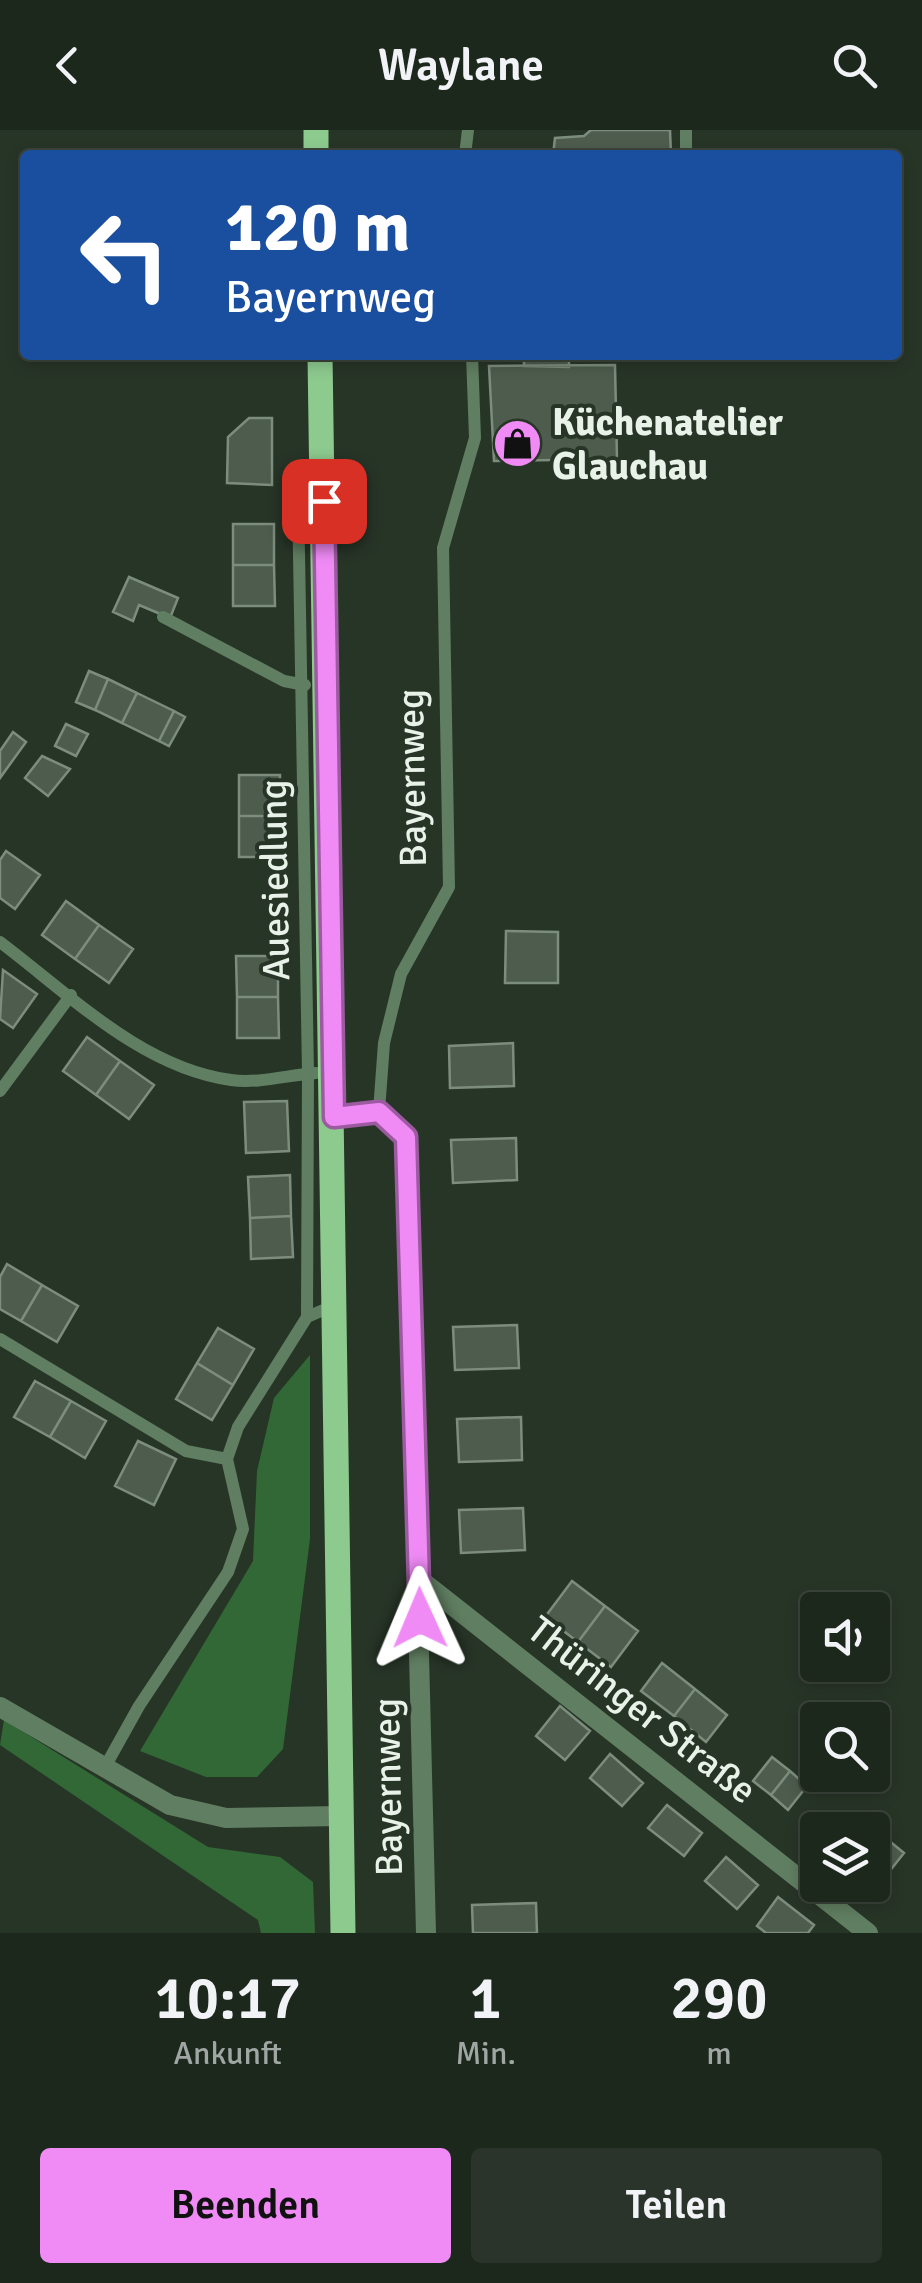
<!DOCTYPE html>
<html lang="de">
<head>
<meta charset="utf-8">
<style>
  :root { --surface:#1d281d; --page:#2a342a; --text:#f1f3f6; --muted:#a0a6a4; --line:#3b443b; --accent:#f08bf6 }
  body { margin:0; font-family:Signika,sans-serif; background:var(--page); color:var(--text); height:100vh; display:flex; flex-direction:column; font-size:38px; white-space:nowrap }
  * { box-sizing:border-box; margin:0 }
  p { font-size:32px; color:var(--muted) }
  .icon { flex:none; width:55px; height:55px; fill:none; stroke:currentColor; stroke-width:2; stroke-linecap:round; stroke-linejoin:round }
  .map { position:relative; height:1803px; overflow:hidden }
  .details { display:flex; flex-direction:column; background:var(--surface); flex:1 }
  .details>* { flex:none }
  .top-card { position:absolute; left:20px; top:20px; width:882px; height:210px; border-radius:10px; box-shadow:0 5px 15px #0003,0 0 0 2px var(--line); background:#1a4fa0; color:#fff; overflow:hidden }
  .buttons { position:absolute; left:800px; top:1462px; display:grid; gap:20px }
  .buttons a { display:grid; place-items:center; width:90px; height:90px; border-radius:10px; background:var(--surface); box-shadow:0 5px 15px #0003,0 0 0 2px var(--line); font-size:50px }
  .pin { position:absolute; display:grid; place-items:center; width:85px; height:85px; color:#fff; margin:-42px; border-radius:20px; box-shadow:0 5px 15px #0006 }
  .me { position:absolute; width:110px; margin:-55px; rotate:359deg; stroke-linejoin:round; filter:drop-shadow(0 0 8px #0008) }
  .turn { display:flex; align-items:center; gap:35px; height:210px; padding:0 40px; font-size:45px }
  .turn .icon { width:130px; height:130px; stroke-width:2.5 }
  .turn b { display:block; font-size:70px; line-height:85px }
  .eta { display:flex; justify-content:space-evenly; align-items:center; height:170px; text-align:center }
  .eta b { font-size:60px; font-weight:600; line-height:70px }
  .primary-button { display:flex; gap:20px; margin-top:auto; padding:20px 40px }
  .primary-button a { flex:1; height:115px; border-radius:10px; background:var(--accent); color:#111; font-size:40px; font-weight:600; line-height:115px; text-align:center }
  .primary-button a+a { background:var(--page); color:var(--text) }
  header { display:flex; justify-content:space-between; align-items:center; height:130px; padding:0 40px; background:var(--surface); font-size:45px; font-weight:600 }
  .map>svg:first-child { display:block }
  .green { fill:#326836 }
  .building { fill:#4d5c4d; stroke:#7d8d7d; stroke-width:2.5 }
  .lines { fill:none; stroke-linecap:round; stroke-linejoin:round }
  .service { stroke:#607e61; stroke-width:12 }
  .minor { stroke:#607e61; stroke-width:20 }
  .primary { stroke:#8dca8e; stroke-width:25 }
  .route-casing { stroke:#9c5aa0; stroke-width:25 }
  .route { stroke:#f08bf6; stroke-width:18 }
  .labels { text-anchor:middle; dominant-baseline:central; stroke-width:8; stroke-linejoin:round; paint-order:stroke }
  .poi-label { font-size:38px; font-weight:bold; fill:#e9f2e8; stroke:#273527; text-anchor:start }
  .street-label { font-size:38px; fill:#e9f2e8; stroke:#273527 }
</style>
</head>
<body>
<header><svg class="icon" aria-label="back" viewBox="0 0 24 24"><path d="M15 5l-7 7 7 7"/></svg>Waylane<svg class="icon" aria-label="search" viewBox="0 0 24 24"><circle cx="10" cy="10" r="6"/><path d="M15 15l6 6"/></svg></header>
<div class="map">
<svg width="922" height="1803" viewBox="0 0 922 1803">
  <rect width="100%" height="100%" fill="#273527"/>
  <!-- green -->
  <path class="green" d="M310,1225V1409L283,1619L257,1647H206L140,1621L253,1431L257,1341L274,1268Z
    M4,1590L208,1717L280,1727L313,1752L315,1803H261L258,1790L0,1615Z"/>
  <!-- building -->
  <path class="building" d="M591,0H670L671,25H553L555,8L584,6Z
    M524,225H569V237L524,236Z
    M615,235L617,329L494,331L489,236Z
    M249,288H272V355L227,353L228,307Z
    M233,394H274V435H233Z
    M233,435H274L275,476H233Z
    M129,447L178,468L170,488L139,475L133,491L113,482Z
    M89,541L108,549L95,580L76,572Z
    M108,549L137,563L122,593L95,580Z
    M137,563L174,581L159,611L122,593Z
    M174,581L185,587L169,616L159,611Z
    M66,594L88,604L76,626L55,616Z
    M13,602L26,612L0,648V621Z
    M42,626L70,639L48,666L25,648Z
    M239,645H280V686H239Z
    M239,686H280L281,727H239Z
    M6,721L40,745L15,779L0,768V730Z
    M66,771L99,795L75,829L42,805Z
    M99,795L133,819L109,853L75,829Z
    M506,801L558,802V853H505Z
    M236,826H278V867H237Z
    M3,840L37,864L13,898L0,889Z
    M237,867H278L279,908H237Z
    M87,907L120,931L96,965L63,941Z
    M513,913L514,956L450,958L449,916Z
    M120,931L154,955L129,989L96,965Z
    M287,971L289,1021L246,1023L244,972Z
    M516,1008L517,1050L453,1053L451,1010Z
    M290,1045L291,1086L250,1088L248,1047Z
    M291,1086L293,1127L251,1129L250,1088Z
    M7,1134L42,1155L21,1191L0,1179V1147Z
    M42,1155L78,1176L57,1212L21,1191Z
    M517,1195L519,1238L455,1240L453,1197Z
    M218,1198L254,1219L233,1255L197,1233Z
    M197,1233L233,1255L212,1290L176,1269Z
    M35,1251L71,1271L50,1307L14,1287Z
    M71,1271L106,1291L85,1328L50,1307Z
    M521,1287L522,1330L459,1332L457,1289Z
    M138,1311L176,1329L154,1375L115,1356Z
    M523,1378L525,1420L461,1423L459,1380Z
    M572,1451L605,1476L578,1512L545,1487Z
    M605,1476L638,1501L611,1537L578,1512Z
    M662,1533L695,1559L674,1586L641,1561Z
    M695,1559L727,1585L706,1612L674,1586Z
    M560,1576L590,1601L565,1630L536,1606Z
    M610,1624L643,1653L622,1676L590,1648Z
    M772,1627L790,1641L771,1665L753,1651Z
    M790,1641L807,1656L788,1680L771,1665Z
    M667,1675L702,1703L684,1726L648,1698Z
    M882,1705L904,1723L881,1752L872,1745V1717Z
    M726,1727L758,1755L737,1779L705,1751Z
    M778,1767L814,1795L808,1803H766L757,1796Z
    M536,1773L537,1803H473L472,1775Z"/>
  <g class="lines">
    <!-- service -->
    <path class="service" d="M686,0V25
      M465,25L468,0
      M298,367L308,943L307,1187
      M163,487L284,551L305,555
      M0,812C69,864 142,938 231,950C257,954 289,945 316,943
      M0,961L71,865
      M379,981L384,913L401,844L449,757L443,418L475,308L472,225
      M0,1209L186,1321L227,1329
      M105,1637L139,1576L228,1442L243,1399L227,1329L238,1297L307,1187L335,1175"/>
    <!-- minor -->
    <path class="minor" d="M334,987L379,981L406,1007L426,1803
      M419,1449L868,1803
      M0,1577L170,1675L226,1688L340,1686"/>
    <!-- primary -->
    <path class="primary" d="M316,0V25
      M320,225L343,1803"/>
  </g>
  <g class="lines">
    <defs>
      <path id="route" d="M324,371L334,987L379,982L406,1007L420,1488"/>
    </defs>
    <!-- route casing -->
    <use href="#route" class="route-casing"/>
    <!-- route -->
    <use href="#route" class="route"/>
  </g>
  <!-- icons -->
  <defs>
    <symbol id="shop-disc" viewBox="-11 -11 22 22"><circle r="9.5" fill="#f08bf6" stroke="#273527"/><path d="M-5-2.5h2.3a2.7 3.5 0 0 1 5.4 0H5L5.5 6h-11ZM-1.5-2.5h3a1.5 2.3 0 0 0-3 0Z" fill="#111"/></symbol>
  </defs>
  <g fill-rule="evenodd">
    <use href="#shop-disc" x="490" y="286" width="55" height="55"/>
  </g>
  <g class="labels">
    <!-- poi labels -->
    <g class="poi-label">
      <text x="552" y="292">Küchenatelier<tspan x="552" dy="44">Glauchau</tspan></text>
    </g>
    <!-- street labels -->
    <g class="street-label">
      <text transform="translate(412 648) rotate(-91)">Bayernweg</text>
      <text transform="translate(275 750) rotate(-91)">Auesiedlung</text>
      <text transform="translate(642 1580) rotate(38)">Thüringer Straße</text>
      <text transform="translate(388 1657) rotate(-91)">Bayernweg</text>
    </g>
  </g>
</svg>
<div class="buttons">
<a><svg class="icon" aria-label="sound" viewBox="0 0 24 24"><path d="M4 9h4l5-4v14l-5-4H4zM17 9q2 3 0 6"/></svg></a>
<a><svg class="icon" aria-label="search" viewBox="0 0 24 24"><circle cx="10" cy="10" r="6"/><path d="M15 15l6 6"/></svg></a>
<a><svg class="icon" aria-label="layers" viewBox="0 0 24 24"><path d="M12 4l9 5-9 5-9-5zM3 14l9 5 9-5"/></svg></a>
</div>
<div class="pin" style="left:324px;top:371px;background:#d93025"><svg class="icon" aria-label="arrive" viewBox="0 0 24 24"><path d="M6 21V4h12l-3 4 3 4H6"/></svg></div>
<svg class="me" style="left:420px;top:1488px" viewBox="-20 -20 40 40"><path d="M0-17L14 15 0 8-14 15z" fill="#f08bf6" stroke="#fff" stroke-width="4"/></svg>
<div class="top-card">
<div class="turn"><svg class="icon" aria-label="left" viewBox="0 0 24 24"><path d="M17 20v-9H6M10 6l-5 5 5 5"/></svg><div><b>120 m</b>Bayernweg</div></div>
</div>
</div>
<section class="details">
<div class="eta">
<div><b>10:17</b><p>Ankunft</p></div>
<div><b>1</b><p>Min.</p></div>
<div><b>290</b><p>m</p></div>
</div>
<div class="primary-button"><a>Beenden</a><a>Teilen</a></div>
</section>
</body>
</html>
